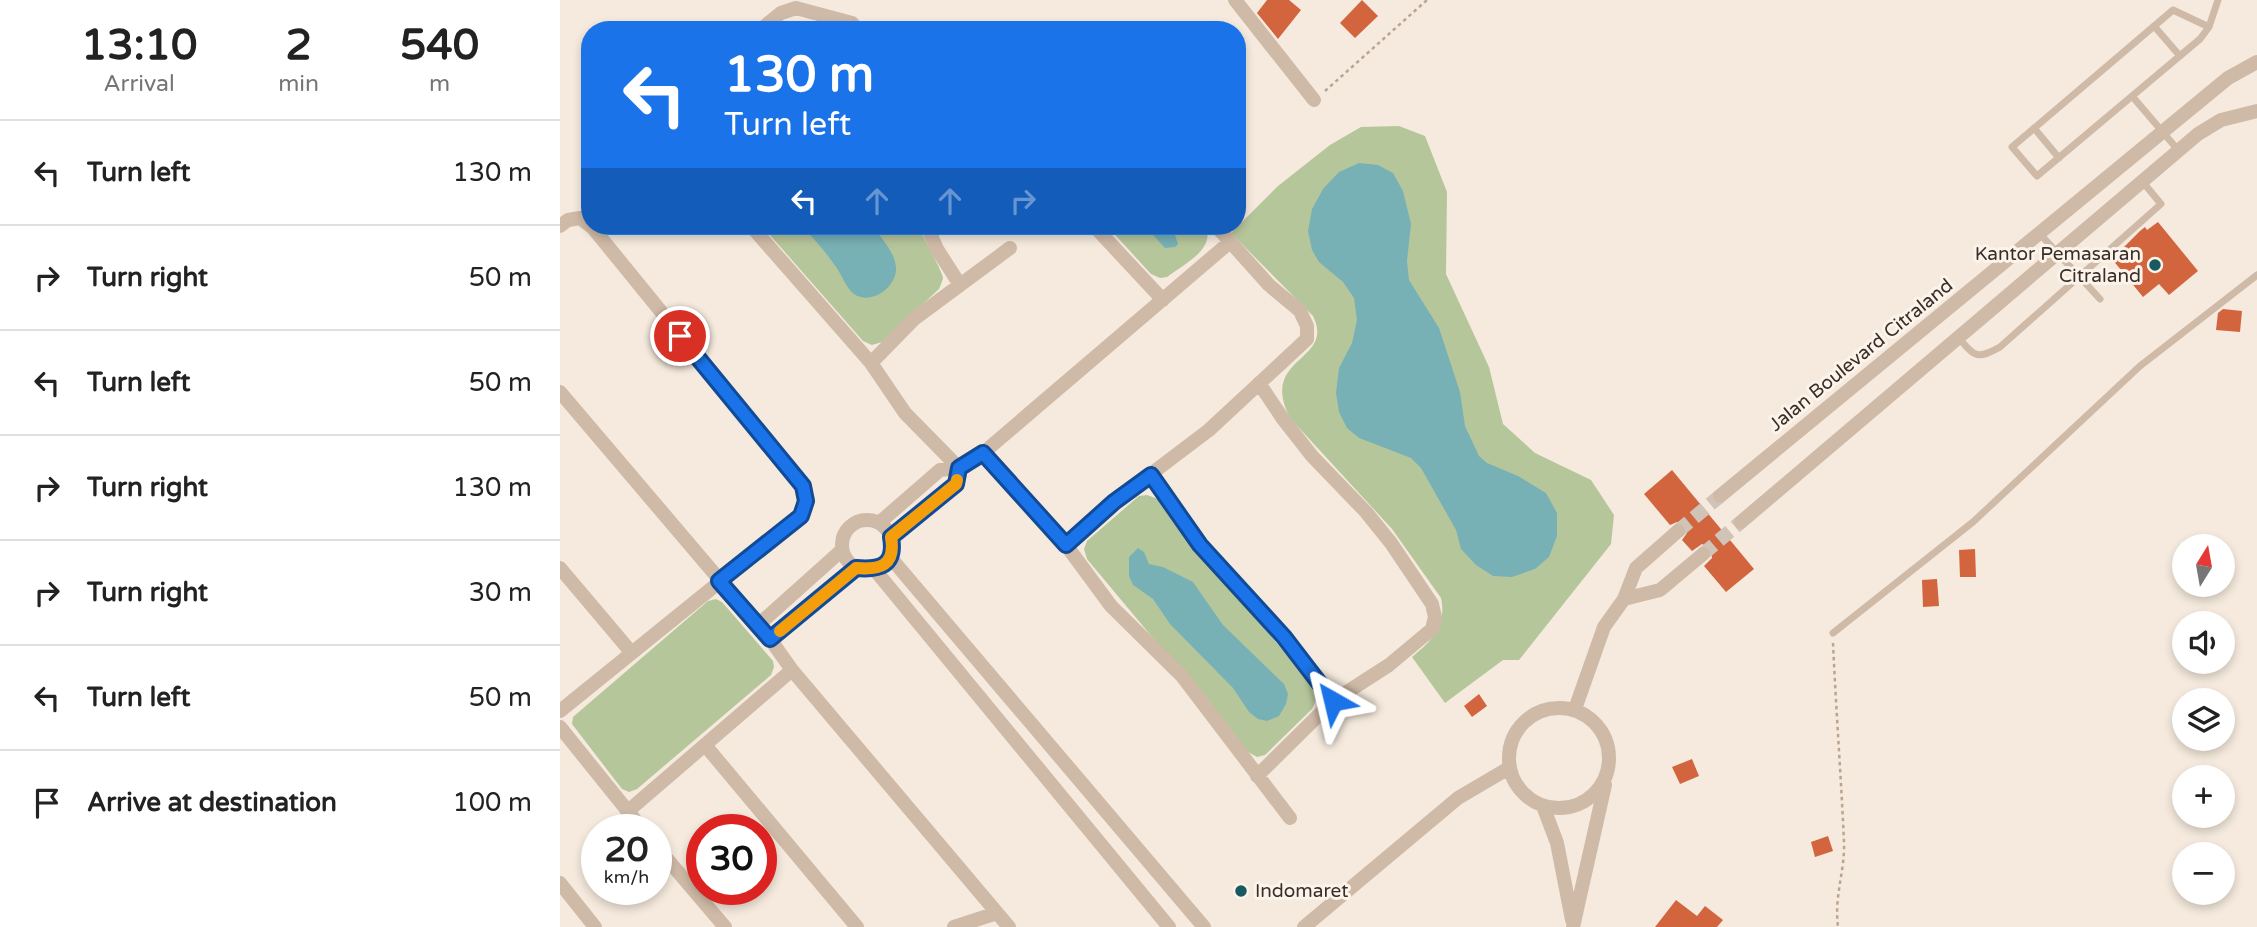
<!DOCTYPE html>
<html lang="en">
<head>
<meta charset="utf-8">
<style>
  :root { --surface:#fff; --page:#f2f2f2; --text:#222; --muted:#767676; --line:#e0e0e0 }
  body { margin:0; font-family:"Varela Round",sans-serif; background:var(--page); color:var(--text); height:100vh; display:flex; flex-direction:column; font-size:26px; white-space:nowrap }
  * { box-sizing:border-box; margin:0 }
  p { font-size:23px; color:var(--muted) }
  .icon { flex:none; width:38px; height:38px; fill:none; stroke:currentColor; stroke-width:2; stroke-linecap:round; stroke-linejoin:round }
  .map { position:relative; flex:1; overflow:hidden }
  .drawer { display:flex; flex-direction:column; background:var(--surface); width:560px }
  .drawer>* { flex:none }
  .hud { position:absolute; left:21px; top:21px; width:665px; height:214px; border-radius:28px; box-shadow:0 4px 10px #0003; background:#1a73e8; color:#fff; overflow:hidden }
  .needle { width:46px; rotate:11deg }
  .tools { position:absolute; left:1612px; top:534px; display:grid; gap:14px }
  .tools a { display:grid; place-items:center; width:63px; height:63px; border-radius:50%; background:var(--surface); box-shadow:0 4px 10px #0003; font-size:35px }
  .speed { position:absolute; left:21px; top:814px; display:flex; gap:14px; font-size:35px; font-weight:700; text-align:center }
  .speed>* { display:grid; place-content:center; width:91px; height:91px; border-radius:50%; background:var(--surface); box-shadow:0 4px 10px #0003; line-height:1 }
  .speed small { font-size:18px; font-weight:400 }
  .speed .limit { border:10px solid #d22; background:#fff; color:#111 }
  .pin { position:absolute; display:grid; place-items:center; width:60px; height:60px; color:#fff; margin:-30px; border:4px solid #fff; border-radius:50%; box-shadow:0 2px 7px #0007 }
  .me { position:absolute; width:77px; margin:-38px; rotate:323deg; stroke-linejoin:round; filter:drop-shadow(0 0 5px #0008) }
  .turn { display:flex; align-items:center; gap:24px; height:147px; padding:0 28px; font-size:32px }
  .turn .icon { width:91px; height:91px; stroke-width:2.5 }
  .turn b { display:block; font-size:49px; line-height:60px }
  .lanes { display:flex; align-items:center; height:66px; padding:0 28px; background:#0003; justify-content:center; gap:35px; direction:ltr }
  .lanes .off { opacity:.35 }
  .eta { display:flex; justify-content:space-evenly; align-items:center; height:119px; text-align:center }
  .eta b { font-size:42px; font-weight:800; line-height:49px }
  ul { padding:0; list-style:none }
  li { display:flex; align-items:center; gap:21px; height:105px; padding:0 28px; border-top:2px solid var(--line) }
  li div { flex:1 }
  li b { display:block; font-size:26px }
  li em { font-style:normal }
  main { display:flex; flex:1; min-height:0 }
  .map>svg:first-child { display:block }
  .green { fill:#b6c69b }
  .water { fill:#78b1b5 }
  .building { fill:#d2653e }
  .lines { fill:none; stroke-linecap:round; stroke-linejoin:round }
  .street-tunnel { stroke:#d0c4b9; stroke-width:14; stroke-dasharray:14 7; stroke-linecap:butt }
  .path { stroke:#bba491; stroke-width:2.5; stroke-dasharray:3.5 3.5; stroke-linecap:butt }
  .lane { stroke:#cfbaa7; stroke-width:7 }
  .street { stroke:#cfbaa7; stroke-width:14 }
  .route-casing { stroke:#114b97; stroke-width:18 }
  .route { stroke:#1a73e8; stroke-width:12 }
  .slow { stroke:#f59e0b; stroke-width:12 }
  .poi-dot { fill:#195a61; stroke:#fcf4ea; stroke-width:2.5 }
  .labels { text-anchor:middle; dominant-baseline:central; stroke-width:6; stroke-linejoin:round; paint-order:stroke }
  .poi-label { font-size:19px; fill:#3a2e28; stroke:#fcf4ea; text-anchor:end }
  .street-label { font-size:19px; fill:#3a2e28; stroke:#fcf4ea }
</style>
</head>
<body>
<main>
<section class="drawer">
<div class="eta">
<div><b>13:10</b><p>Arrival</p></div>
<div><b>2</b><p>min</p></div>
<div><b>540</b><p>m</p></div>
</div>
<ul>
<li><svg class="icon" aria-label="left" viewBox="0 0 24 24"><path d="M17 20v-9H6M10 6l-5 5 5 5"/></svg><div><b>Turn left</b></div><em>130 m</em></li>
<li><svg class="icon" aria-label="right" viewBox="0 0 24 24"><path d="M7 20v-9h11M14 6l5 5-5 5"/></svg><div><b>Turn right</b></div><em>50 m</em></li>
<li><svg class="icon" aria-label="left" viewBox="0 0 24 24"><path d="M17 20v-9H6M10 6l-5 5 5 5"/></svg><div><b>Turn left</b></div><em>50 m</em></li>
<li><svg class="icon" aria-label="right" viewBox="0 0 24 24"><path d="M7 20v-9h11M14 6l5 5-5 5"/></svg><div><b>Turn right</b></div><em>130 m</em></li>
<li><svg class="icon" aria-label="right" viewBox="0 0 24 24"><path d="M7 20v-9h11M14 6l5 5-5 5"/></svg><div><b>Turn right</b></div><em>30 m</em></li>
<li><svg class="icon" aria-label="left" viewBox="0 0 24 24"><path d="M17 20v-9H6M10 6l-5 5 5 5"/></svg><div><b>Turn left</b></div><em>50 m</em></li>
<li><svg class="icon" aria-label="arrive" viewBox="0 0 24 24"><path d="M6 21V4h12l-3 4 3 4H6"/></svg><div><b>Arrive at destination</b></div><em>100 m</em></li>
</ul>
</section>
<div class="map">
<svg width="1697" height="927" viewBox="0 0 1697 927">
  <rect width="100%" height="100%" fill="#f5eadd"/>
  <!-- green -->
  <path class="green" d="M839,126L865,136L887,192L886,274L929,367L943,424L975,453L1031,480L1054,515L1051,544L959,660H943L885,703L852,657C872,641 887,625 881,598L832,529L730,418C698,356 776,362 753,316L671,233L718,186L770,145L801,127Z
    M202,226H358C362,234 383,273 383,278C383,279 380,287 379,289L322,342L312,345L303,341Z
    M547,226H646C655,250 624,264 607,277L600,278L591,274Z
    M587,495L598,499L754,688L756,700L752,709L705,755L697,757L688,752L527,559L524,549L527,541L579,496Z
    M156,599L162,602L213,661L214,667L211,675L77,789L69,792L62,789L12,724L13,717L148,601Z"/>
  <!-- water -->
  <path class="water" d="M799,163L818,165L833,173L843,191L851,224L847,261L849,280L879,328L900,392L905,426L919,456L927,463L958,476L986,493L997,513V536L989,557L975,569L952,577L933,576L916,565L901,549L896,530L861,468L851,458L799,438L787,428L779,412L776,393L779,368L792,343L797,320L794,298L783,282L759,262L752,250L748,231L752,209L763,189L779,172Z
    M242,226H313C321,239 335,251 336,268C337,287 311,306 294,294C286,288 282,275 276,267C266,252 254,239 242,226Z
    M585,226H607L614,232L618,244L615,247L605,248Z
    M578,548L584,552L589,564L603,567L633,582L663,625L724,684L728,694L726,704L719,716L707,721L698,719L689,712L673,688L610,624L593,599L573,585L569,576V557Z"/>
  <!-- building -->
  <path class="building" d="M707,0H729L741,10L718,39L697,13Z
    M802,0L818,16L795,38L780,23Z
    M1598,222L1638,271L1609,295L1599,284L1583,297L1552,259L1580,231L1585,227L1587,230Z
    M1663,309L1682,311L1680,332L1656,330L1658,313Z
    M1112,470L1194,569L1166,592L1144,566L1152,558L1151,548L1142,544L1132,551L1122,540L1127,533L1126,525L1117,522L1110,525L1084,494Z
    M1415,549L1416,577H1400L1399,550Z
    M1377,579L1379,606L1363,607L1362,580Z
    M919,694L927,706L912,717L904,706Z
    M1132,759L1139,776L1120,784L1112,767Z
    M1268,836L1273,851L1255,857L1251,842Z
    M1116,900L1137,916L1145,906L1163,920L1157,927H1095Z"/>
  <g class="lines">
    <!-- street-tunnel -->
    <path class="street-tunnel" d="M1118,531L1160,496
      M1143,554L1181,522"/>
    <!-- path -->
    <path class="path" d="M765,91L867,0
      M1273,643C1276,709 1281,776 1284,842C1285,872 1274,895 1278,927"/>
    <!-- lane -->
    <path class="lane" d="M1613,10L1649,27L1640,39L1477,176L1452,147Z
      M1594,26L1620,56
      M1649,27L1658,0
      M1572,96L1618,150
      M1474,128L1499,158
      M1480,234L1540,299
      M1398,337C1415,357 1417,360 1440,347L1601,204L1582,181
      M1273,633L1413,522L1580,366L1697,275"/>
    <!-- street -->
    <path class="street" d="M675,0L754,100
      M200,30L221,13L236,8L292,23L298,30
      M0,226L8,220L20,218L33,228L243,486L246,501L241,516L0,711
      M191,226L311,363L345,413L399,468
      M367,226L377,249L400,285
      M534,226L603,300
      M311,363L354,319L450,248
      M0,392L210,639L232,670L449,927
      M423,453L506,545L551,606L622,676L730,818
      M591,475L640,545L724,637L773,701
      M1160,496L1668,78L1697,62
      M282 545a25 25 0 1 1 50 0a25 25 0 1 1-50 0Z
      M1181,522L1638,134L1661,120L1697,111
      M319,523L380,470L399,468L423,453L670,242
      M331,537L396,484L399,468
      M506,545L554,502L649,430L747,339V326L740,311L709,285L656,226
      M330,557L644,927
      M0,568L71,652
      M315,570L609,927
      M1064,599L1100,590L1143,554
      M197,626L282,550
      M210,639L296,568
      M949 758a50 50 0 1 1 100 0a50 50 0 1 1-100 0Z
      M1015,709L1044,627L1064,599L1076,568L1118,531
      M0,727L83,830
      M145,745L297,927
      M697,776L773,701L829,665L872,629L875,617L872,604L831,543L806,512L752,456L723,419L699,383
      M983,806L997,843L1012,920
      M67,812L232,670
      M96,846L165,927
      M0,883L35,927
      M394,927L437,913
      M744,927L898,798L949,768
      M1013,927L1045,785"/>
  </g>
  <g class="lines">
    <defs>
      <path id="route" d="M120,336L243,486L246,501L241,516L159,581L210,639L296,568C320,570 336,566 331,537L396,484L399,468L423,453L506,545L554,502L591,475L640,545L724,637L773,701"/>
    </defs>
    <!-- route casing -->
    <use href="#route" class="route-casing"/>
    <!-- route -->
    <use href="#route" class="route"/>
    <!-- slow -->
    <path class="slow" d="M220,631L296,568C320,570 336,566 331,537L396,484L397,480"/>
  </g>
  <!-- markers -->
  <g class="poi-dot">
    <circle cx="1595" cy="265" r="7"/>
    <circle cx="681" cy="891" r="7"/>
  </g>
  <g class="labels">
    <!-- poi labels -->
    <g class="poi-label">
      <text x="1581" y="254">Kantor Pemasaran<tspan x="1581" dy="22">Citraland</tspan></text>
      <text x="695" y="891" text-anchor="start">Indomaret</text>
    </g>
    <!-- street labels -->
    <g class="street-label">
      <text transform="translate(1301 355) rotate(-39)">Jalan Boulevard Citraland</text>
    </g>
  </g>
</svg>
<div class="tools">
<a><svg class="needle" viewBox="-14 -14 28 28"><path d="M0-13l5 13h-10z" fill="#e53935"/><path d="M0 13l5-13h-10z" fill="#767676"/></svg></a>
<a><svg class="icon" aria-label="sound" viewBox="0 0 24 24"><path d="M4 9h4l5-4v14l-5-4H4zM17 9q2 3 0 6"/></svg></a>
<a><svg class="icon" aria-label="layers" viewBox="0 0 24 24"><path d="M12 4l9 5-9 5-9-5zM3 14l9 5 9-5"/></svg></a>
<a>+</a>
<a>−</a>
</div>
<div class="speed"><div>20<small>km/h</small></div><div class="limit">30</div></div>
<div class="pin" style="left:120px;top:336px;background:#d93025"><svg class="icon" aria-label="arrive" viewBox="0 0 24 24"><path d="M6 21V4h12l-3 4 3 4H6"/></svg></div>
<svg class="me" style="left:773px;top:701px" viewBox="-20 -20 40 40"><path d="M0-17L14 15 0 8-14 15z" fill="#1a73e8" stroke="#fff" stroke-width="4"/></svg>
<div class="hud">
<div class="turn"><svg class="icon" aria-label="left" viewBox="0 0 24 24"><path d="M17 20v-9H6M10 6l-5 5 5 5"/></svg><div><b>130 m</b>Turn left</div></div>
<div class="lanes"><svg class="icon" aria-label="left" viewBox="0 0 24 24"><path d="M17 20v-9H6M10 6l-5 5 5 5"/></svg><svg class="icon off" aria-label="ahead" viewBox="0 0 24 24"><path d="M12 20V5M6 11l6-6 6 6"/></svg><svg class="icon off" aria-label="ahead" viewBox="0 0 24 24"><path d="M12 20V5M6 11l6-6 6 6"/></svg><svg class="icon off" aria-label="right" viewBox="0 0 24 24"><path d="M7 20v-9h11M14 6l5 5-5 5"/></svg></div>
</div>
</div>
</main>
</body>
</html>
